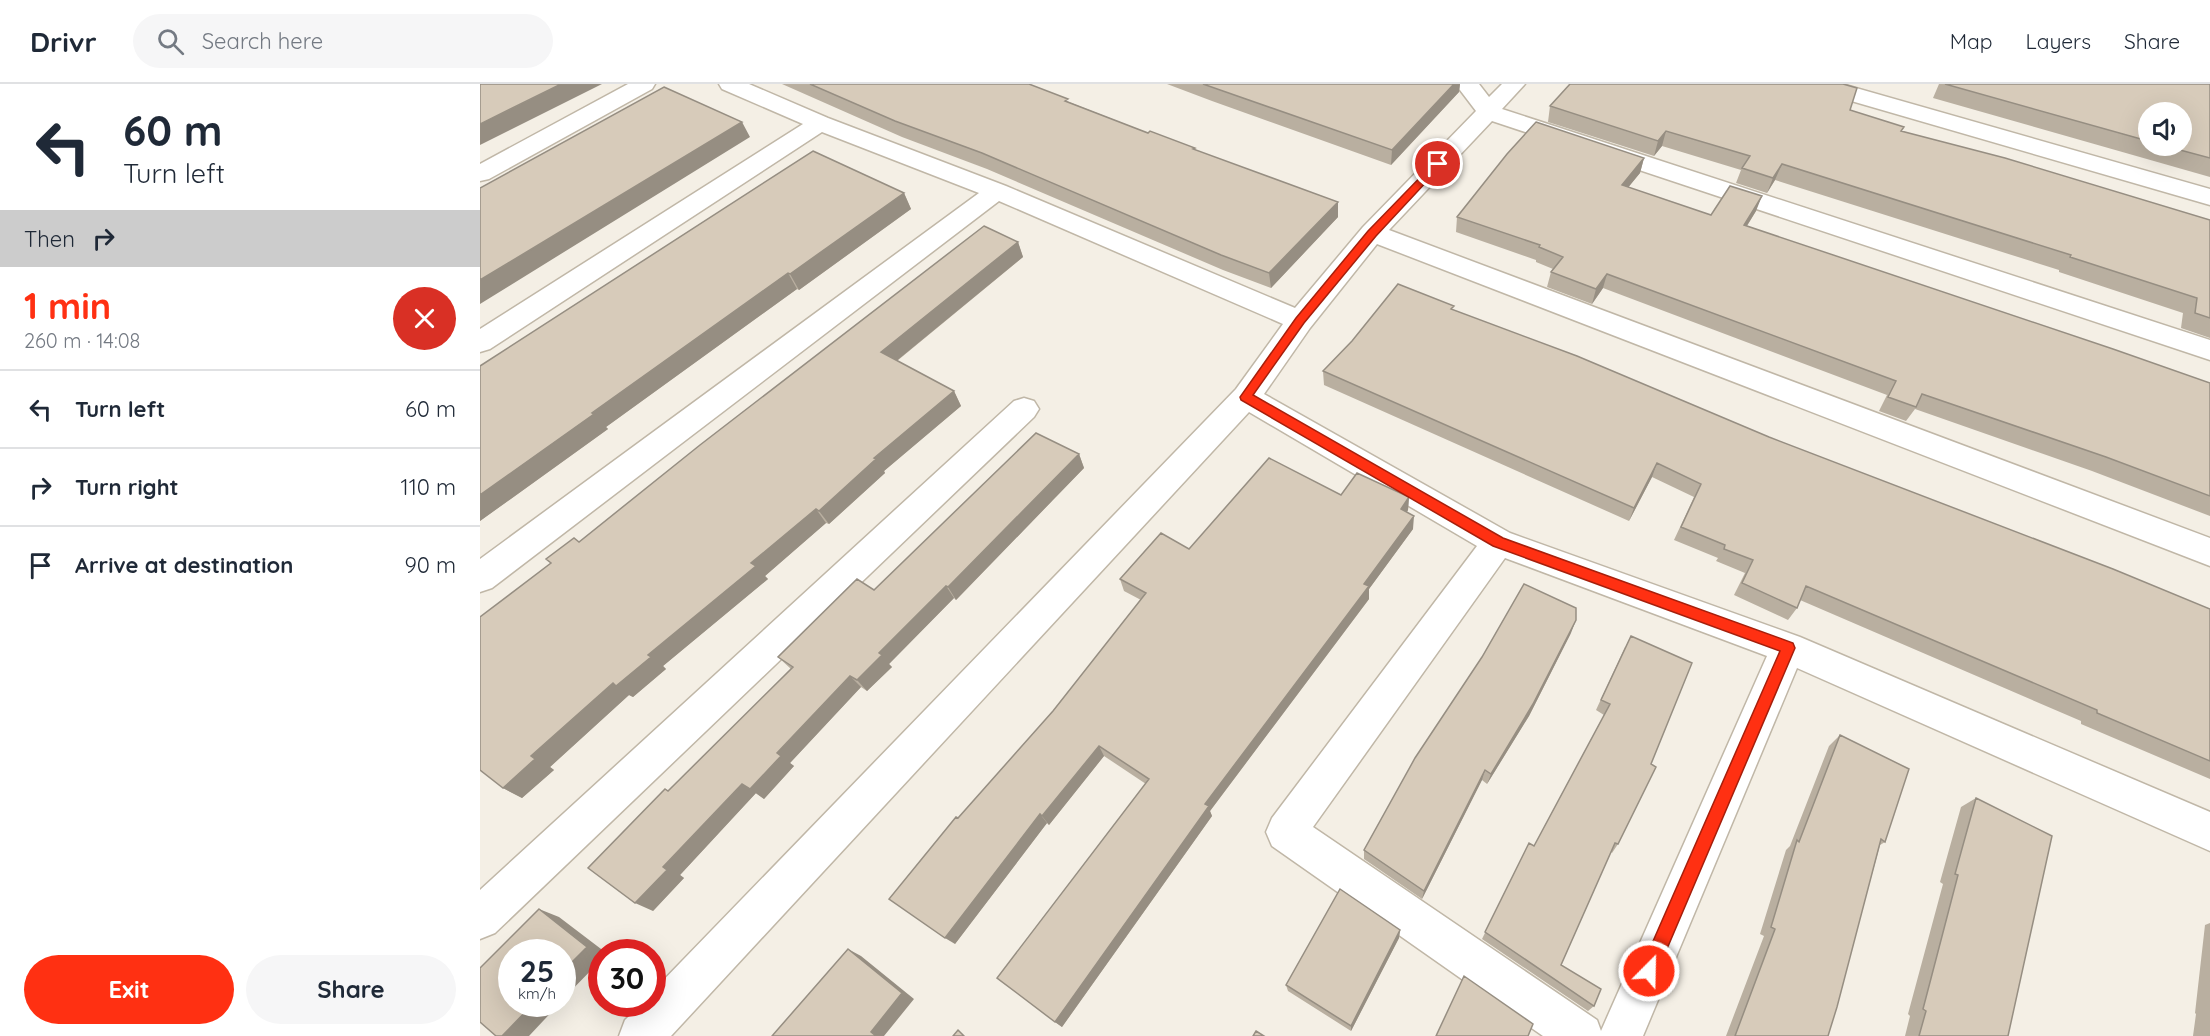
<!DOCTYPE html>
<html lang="en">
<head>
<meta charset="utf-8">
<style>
  :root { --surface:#fff; --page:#f6f6f7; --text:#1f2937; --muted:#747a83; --line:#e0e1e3; --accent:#ff3012 }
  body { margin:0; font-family:Quicksand,sans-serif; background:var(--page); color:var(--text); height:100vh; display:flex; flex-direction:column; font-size:22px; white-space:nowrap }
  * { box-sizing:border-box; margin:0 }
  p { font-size:20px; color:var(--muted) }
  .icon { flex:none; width:33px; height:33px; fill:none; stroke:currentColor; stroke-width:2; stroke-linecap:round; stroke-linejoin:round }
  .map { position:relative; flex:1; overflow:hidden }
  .side { display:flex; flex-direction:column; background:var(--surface); width:480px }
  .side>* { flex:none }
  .guide { background:#fff; color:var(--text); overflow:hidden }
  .controls { position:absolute; left:1658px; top:18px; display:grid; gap:12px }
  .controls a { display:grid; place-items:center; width:54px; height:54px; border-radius:50%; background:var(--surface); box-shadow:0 6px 24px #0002; font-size:30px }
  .speed { position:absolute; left:18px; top:855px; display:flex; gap:12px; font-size:30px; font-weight:700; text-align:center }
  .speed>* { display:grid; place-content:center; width:78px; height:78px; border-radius:50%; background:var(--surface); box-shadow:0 6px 24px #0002; line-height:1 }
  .speed small { font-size:15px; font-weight:400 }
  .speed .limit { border:9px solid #d22; background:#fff; color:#111 }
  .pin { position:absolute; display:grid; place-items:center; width:51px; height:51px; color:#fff; margin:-26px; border:3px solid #fff; border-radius:50%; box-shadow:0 2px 6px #0007 }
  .me { position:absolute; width:66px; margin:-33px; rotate:23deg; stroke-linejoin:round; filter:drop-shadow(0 0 4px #0008) }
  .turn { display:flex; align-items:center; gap:21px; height:126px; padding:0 24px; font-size:27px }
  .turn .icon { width:78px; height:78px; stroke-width:2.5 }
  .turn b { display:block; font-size:42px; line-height:51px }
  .then { display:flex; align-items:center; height:57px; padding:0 24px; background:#0003; gap:12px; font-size:22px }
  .round { display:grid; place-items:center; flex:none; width:63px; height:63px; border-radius:32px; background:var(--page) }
  .headline { display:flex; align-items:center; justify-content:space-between; height:102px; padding:0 24px }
  h1 { font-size:36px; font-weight:800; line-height:45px; color:var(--accent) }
  .cta { display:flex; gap:12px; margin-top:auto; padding:12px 24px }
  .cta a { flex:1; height:69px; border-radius:36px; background:var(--accent); color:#fff; font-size:24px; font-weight:800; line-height:69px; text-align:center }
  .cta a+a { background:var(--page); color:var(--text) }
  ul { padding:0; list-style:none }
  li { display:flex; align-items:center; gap:18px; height:78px; padding:0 24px; border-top:2px solid var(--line) }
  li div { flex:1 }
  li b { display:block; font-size:22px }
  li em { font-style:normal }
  header { display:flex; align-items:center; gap:36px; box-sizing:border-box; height:84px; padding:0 30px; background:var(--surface); border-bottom:2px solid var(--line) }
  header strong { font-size:28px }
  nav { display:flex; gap:33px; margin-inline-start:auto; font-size:21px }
  .search { width:420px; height:54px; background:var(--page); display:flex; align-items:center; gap:15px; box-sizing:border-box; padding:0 21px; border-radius:33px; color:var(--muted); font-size:22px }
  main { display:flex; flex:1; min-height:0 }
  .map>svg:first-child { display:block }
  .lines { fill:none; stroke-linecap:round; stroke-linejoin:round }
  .street-casing { stroke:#c0b7a7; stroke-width:3 }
  .street { fill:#fff; fill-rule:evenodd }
  .wall { fill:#b9afa0; fill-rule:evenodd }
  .shaded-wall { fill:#968e82 }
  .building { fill:#d7cbba; stroke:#968e82; stroke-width:1.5 }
  .route { fill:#ff3012; stroke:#a61f0c; stroke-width:1.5 }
</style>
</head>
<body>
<header>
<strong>Drivr</strong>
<div class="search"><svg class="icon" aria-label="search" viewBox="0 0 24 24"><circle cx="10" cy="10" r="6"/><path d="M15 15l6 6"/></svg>Search here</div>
<nav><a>Map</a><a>Layers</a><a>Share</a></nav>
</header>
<main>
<section class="side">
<div class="guide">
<div class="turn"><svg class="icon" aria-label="left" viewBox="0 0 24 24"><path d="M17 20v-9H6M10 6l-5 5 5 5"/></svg><div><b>60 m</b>Turn left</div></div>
<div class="then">Then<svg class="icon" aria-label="right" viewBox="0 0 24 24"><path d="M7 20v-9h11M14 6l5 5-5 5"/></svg></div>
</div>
<div class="headline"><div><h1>1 min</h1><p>260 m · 14:08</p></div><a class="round" style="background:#d93025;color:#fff"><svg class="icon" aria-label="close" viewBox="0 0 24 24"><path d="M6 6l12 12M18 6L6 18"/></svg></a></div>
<ul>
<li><svg class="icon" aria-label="left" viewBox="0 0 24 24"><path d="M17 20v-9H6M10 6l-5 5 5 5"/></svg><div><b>Turn left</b></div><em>60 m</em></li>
<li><svg class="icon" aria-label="right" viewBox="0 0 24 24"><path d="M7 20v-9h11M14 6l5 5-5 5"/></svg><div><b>Turn right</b></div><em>110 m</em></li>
<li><svg class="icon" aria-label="arrive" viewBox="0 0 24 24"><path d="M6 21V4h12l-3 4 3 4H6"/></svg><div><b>Arrive at destination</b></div><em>90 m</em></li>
</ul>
<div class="cta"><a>Exit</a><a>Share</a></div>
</section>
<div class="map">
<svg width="1730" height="952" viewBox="0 0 1730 952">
  <rect width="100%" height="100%" fill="#f4efe5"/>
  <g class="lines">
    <defs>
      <path id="street" d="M148,0H175L172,5L9,95L0,97V80Z
        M239,0H269L348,34L526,102L815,224L883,143L996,27L980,6L973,0H999L1009,13L1022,0H1045L1022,25L1730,256V276L1012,37L909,146L1730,454V482L897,160L830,244L784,310L1030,449L1320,553L1730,728V767L1317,584L1163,952H1063L792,762L786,748L792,734L997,462L769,328L191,952H139L145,936L162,920H172V908L756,305L803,240L519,117L12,504L0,508V475L499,109L342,48L10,265L0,268V245L323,40L242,5ZM1025,474L1287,572L1121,947L1117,936L833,743Z
        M1327,0H1362L1730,105V121L1330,5Z
        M544,314L554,317L559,325L554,333L15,849L0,855V806L534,317Z"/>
    </defs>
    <!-- street casing -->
    <use href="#street" class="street-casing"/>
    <!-- street -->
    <use href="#street" class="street"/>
  </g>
  <!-- wall -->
  <path class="wall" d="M302,0H549L589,18L668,49L858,118V133L791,204L743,186L507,85L422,53Z
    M687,0H980L979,8L911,81L732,17Z
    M1459,0H1730V93L1453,14ZM1668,28L1701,62H1668Z
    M1070,22L1370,26L1421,47L1730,136V254L1701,244L1703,229L1579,188V186L1295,96L1287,109L1256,99L1261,86L1182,62L1174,72L1068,38Z
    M1164,74L1160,89L1148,103L1231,131L1276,127L1267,142L1730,299V432L1612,387L1435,325L1426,337L1399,327L1407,311L1123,204L1112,220L1067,203L1071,188L1073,185L1056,178V176L976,148L977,133Z
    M424,109L431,125L319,206L317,205L126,343L128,345L0,437V282Z
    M538,158L543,173L417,277L474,307L481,322L404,387L405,389L349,440L346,439L285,492L288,495L183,582L186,585L153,613L149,611L70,683L74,686L42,714L23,704L99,458Z
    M974,226L1289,353L1730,525V695L1601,640V637L1320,516L1317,524L1308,536L1254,511L1265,489L1236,477L1238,474L1194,456L1214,413L1172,393L1149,437L844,301L843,287Z
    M599,370L604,384L476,516L474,514L409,580L412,583L387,607L381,603L310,679L314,682L284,715L276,709L200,791L204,794L173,827L189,707L311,585L298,573L394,506Z
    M861,411L929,413L928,426L927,428L933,445L889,505V515L730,727L732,732L582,943L575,938L666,700L624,672L569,741L567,739L475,860L478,734L573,627L661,516L644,507L640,495L709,465Z
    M1091,549L1049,632L1007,700L1002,696L942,815L884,775V766Z
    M1145,563L1138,760L1132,769L1131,768L1081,881L1114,922L1108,927L1002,855L1049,759L1054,762L1124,631L1116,626Z
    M1360,651L1405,758L1400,761L1348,952H1246L1284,852L1280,850L1306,766L1310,762L1349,662Z
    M1496,714L1528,952H1425L1430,932L1428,930L1463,800L1460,798L1481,723Z
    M1730,839V952H1713L1716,930L1715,929L1725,841Z
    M920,846L919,854L871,947L808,907L806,901Z"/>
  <!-- shaded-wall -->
  <path class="shaded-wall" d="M81,0H122L0,61V40Z
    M974,0H980L979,8L911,81L912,66Z
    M262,38L270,53L0,220V196Z
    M1186,47L1182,62L1174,72L1178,57Z
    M1164,74L1160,89L1138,116L1142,101Z
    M1302,80L1295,96L1287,109L1293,94Z
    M424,109L431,125L319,206L310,190Z
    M1282,112L1276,127L1258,156L1264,141Z
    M858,118V133L791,204L789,189Z
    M538,158L543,173L409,283L401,268Z
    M308,189L317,205L126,343L128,345L0,437V411L112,329Z
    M1127,190L1123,204L1112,220L1116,205Z
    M474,307L481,322L404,387L405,389L349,440L339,427L394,374Z
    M599,370L604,384L476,516L468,503Z
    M1177,379L1172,393L1149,437L1154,424Z
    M929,413L928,426L920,439L921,425Z
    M336,425L346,439L285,492L288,495L183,582L186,585L153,613L149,611L70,683L74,686L42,714L23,704L51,672L133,599L168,571L271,479Z
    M934,432L933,445L889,505V515L730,727L732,732L582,943L575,938L725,720L884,500Z
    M466,502L474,514L409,580L412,583L387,607L377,596L399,569Z
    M1096,536L1091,549L1049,632L1007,700L1011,690Z
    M370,592L381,603L310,679L314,682L284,715L270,705L297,669Z
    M619,662L624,672L569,741L562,732Z
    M1005,686L1002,696L942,815L944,807Z
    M262,700L276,709L200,791L204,794L173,827L155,819L183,783Z
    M560,730L567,739L475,860L465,854Z
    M59,825L79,833L125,868H122V875L82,916V888Z
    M920,846L919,854L871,947V942Z
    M368,865L381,872L434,915L404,952H396L391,948Z
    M53,920H79L49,952H22Z"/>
  <!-- building -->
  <path class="building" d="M0,0H81L0,40Z
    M330,0H549L588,15L585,17L668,49L670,47L715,64L713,65L858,118L789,189L741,171L502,69L415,37Z
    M723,0H974L912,66Z
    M1090,0H1363L1377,4L1370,26L1424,43L1421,47L1525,74L1730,136V234L1715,229L1717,214L1590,173L1591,171L1302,80L1293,94L1262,84L1270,72L1186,47L1178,57L1070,22Z
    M1465,0H1730V74L1685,62H1701V28H1668V57Z
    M184,3L262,38L0,196V104Z
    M1056,38L1164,74L1142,101L1231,131L1250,102L1282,112L1264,141L1633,265L1730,299V412L1626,373L1442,310L1436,323L1408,313L1416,297L1127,190L1116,205L1071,188L1083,173L1059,163L1060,161L977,133L1027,70Z
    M333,67L424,109L310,190L308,189L112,329L114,330L0,411V282Z
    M504,142L538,158L401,268L474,307L394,374L396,375L339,427L336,425L271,479L276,482L168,571L171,573L136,602L133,599L51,672L55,675L23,704L0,686V533L71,479L66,475L94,454L99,458L220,361Z
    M918,200L974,222L971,225L1097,272L1289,353L1633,485L1730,525V677L1617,629V626L1326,502L1317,524L1262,499L1273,476L1244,465L1245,461L1201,443L1221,400L1177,379L1154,424L843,287L872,257Z
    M556,349L599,370L468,503L466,502L399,569L402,571L377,596L370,592L297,669L301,672L270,705L262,700L183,783L187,786L155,819L108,784L185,705L188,707L313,583L298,573L377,495L394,506Z
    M789,374L861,411L877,389L929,413L921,425L934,432L884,500L889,502L725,720L729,722L575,938L517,894L669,695L619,662L562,732L560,730L465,854L409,815L476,733L478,734L573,627L666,509L640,495L681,449L709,465Z
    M1044,500L1096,524V536L1053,620L1011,690L1005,686L944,807L884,766L935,674L1002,573Z
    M1151,552L1212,579L1171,680L1176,683L1138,760L1135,759L1081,881L1121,905L1114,922L1005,848L1049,759L1054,762L1130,620L1121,616Z
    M1360,651L1429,685L1405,758L1401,755L1357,923L1348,952H1255L1295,845L1291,843L1317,756L1319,758Z
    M1496,714L1572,752L1528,952H1439L1446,927L1443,925L1478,791L1475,790Z
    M860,805L920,846L871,942L806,901Z
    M59,825L107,863L82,888V868H32V920H53L22,952H16L0,938V884Z
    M368,865L422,909L391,948L396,952H292Z
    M984,892L1053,940L1048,952H956Z
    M478,946L484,952H473Z
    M776,947L784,952H773Z"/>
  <!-- route -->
  <path class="route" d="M955,78L963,80L896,152L824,239L773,311L1023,454L1313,559L1315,564L1175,893L1169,896L1163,893L1160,887L1300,567L1013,462L761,316L760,313L816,234L888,147Z"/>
</svg>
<div class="controls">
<a><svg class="icon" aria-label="sound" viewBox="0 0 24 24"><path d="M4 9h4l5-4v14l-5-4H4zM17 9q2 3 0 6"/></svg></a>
</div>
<div class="speed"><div>25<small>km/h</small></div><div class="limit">30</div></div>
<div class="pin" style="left:958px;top:80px;background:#d93025"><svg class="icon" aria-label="arrive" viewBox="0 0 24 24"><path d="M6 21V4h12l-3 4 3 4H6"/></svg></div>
<svg class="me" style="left:1169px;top:887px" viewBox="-20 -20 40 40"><circle r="17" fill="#ff3012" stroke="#fff" stroke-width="3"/><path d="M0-11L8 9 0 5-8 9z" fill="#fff"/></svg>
</div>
</main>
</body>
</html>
